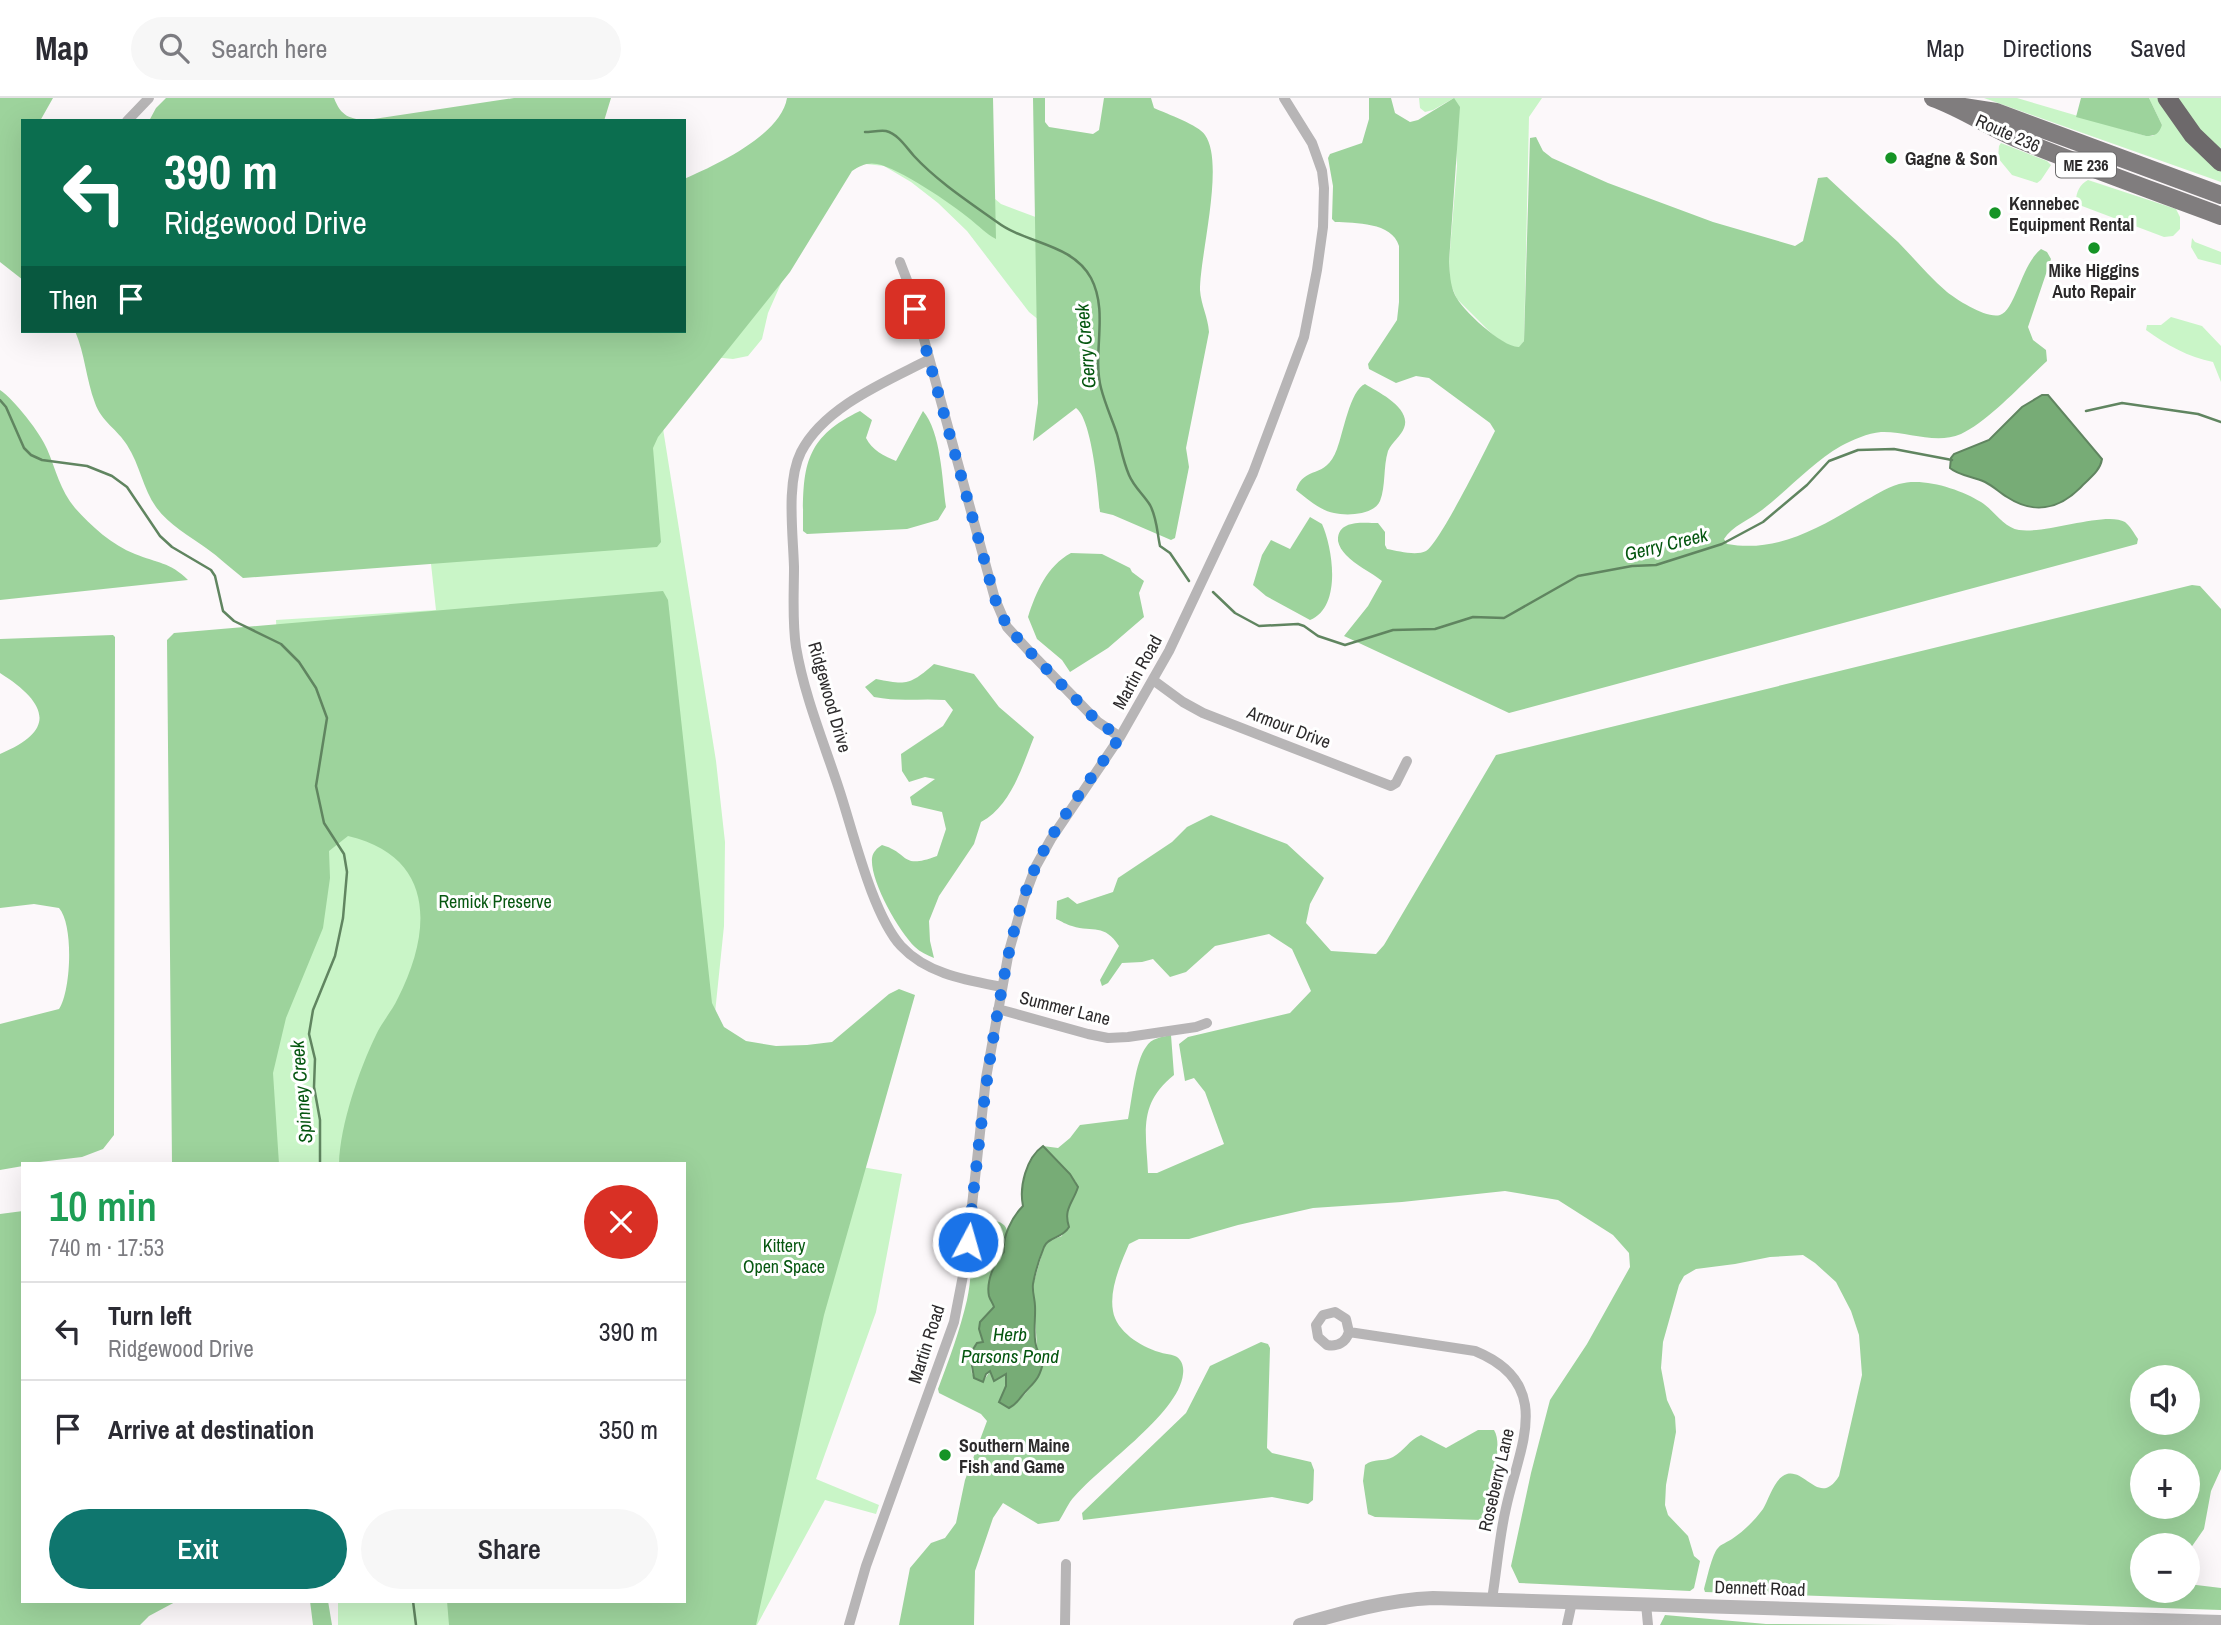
<!DOCTYPE html>
<html lang="en">
<head>
<meta charset="utf-8">
<style>
  :root { --surface:#fff; --page:#f7f7f7; --text:#2b2b33; --muted:#7c7c81; --line:#e1e1e2; --accent:#0f766e }
  body { margin:0; font-family:"Archivo Narrow",sans-serif; background:var(--page); color:var(--text); height:100vh; display:flex; flex-direction:column; font-size:26px; white-space:nowrap }
  * { box-sizing:border-box; margin:0 }
  p { font-size:23px; color:var(--muted) }
  .icon { flex:none; width:38px; height:38px; fill:none; stroke:currentColor; stroke-width:2; stroke-linecap:round; stroke-linejoin:round }
  .map { position:relative; flex:1; overflow:hidden }
  .drawer { position:absolute; left:21px; top:1064px; width:665px; height:441px; display:flex; flex-direction:column; background:var(--surface); border-radius:0px; box-shadow:0 7px 28px #0002 }
  .drawer>* { flex:none }
  .hud { position:absolute; left:21px; top:21px; width:665px; height:214px; border-radius:0px; box-shadow:0 7px 28px #0002; background:#0b6e4f; color:#fff; overflow:hidden }
  .fabs { position:absolute; left:2130px; top:1267px; display:grid; gap:14px }
  .fabs a { display:grid; place-items:center; width:70px; height:70px; border-radius:50%; background:var(--surface); box-shadow:0 7px 28px #0002; font-size:35px }
  .pin { position:absolute; display:grid; place-items:center; width:60px; height:60px; color:#fff; margin:-30px; border-radius:14px; box-shadow:0 4px 10px #0006 }
  .me { position:absolute; width:77px; margin:-38px; rotate:6deg; stroke-linejoin:round; filter:drop-shadow(0 0 5px #0008) }
  .turn { display:flex; align-items:center; gap:24px; height:147px; padding:0 28px; font-size:32px }
  .turn .icon { width:91px; height:91px; stroke-width:2.5 }
  .turn b { display:block; font-size:49px; line-height:60px }
  .then { display:flex; align-items:center; height:66px; padding:0 28px; background:#0003; gap:14px; font-size:26px }
  .round { display:grid; place-items:center; flex:none; width:74px; height:74px; border-radius:37px; background:var(--page) }
  .head { display:flex; align-items:center; justify-content:space-between; height:119px; padding:0 28px }
  h1 { font-size:42px; font-weight:600; line-height:52px; color:#1e9e55 }
  .primary-button { display:flex; gap:14px; margin-top:auto; padding:14px 28px }
  .primary-button a { flex:1; height:80px; border-radius:42px; background:var(--accent); color:#fff; font-size:28px; font-weight:600; line-height:80px; text-align:center }
  .primary-button a+a { background:var(--page); color:var(--text) }
  ul { padding:0; list-style:none }
  li { display:flex; align-items:center; gap:21px; height:98px; padding:0 28px; border-top:2px solid var(--line) }
  li div { flex:1 }
  li b { display:block; font-size:26px }
  li em { font-style:normal }
  header { display:flex; align-items:center; gap:42px; box-sizing:border-box; height:98px; padding:0 35px; background:var(--surface); border-bottom:2px solid var(--line) }
  header strong { font-size:33px }
  nav { display:flex; gap:38px; margin-inline-start:auto; font-size:24px }
  .search { width:490px; height:63px; background:var(--page); display:flex; align-items:center; gap:18px; box-sizing:border-box; padding:0 24px; border-radius:38px; color:var(--muted); font-size:26px }
  .map>svg:first-child { display:block }
  .green { fill:#c9f5c7 }
  .forest { fill:#9dd39c; fill-rule:evenodd }
  .water { fill:#77ac76; stroke:#608560; stroke-width:2 }
  .lines { fill:none; stroke-linecap:round; stroke-linejoin:round }
  .stream { stroke:#608560; stroke-width:2.5 }
  .minor { stroke:#b7b5b6; stroke-width:10 }
  .tertiary { stroke:#b7b5b6; stroke-width:14 }
  .primary { stroke:#807d7e; stroke-width:18 }
  .motorway { stroke:#6d696b; stroke-width:19 }
  .route { stroke:#1a73e8; stroke-width:12; stroke-dasharray:0 21.6 }
  .poi-dot { fill:#169426; stroke:#fff; stroke-width:2.5 }
  .labels { text-anchor:middle; dominant-baseline:central; stroke-width:6; stroke-linejoin:round; paint-order:stroke }
  .shield { fill:#fff; stroke:#6b6a6b; stroke-width:2 }
  .shield-label { font-size:16px; font-weight:bold; fill:#2c2a2b }
  .street-label { font-size:18px; fill:#2c2a2b; stroke:#fff }
  .poi-label { font-size:18px; font-weight:bold; fill:#2c2a2b; stroke:#fff; text-anchor:start }
  .park-label { font-size:18px; fill:#075811; stroke:#fff }
  .water-label { font-size:19px; font-style:italic; fill:#04560f; stroke:#fff }
</style>
</head>
<body>
<header>
<strong>Map</strong>
<div class="search"><svg class="icon" aria-label="search" viewBox="0 0 24 24"><circle cx="10" cy="10" r="6"/><path d="M15 15l6 6"/></svg>Search here</div>
<nav><a>Map</a><a>Directions</a><a>Saved</a></nav>
</header>
<div class="map">
<svg width="2221" height="1527" viewBox="0 0 2221 1527">
  <rect width="100%" height="100%" fill="#fcf8fa"/>
  <!-- green -->
  <path class="green" d="M1419,0H1542L1529,19L1524,243L1519,250H1512L1493,237L1457,201L1450,185L1449,164L1457,68L1454,0L1433,12L1425,14L1420,10Z
    M1984,0H2017L2146,38H2153L2162,27L2149,0H2162L2221,70V84Z
    M2175,0H2221V55L2199,34Z
    M819,28L988,95L1001,106L1049,124L1045,227L1029,214L967,133L938,105L911,84L884,68L857,65L824,88L768,215L762,241L748,258L733,261L713,259L657,293L716,663L725,744L724,828L715,915L720,1044L902,1076L876,1214L816,1381L879,1407L876,1416L825,1402L757,1527H338V1503H684V1066H269L268,1012L286,710L276,522L436,512L424,401L684,233Z
    M2001,45L2047,63L2051,67L2041,82L2037,85L2012,77L1998,60L1999,48Z
    M2088,82L2176,111L2180,119V131L2173,138L2164,139L2082,108L2076,103C2076,94 2080,86 2088,82Z
    M2192,140L2195,144L2221,154V167L2198,161L2191,149Z
    M2171,219L2202,228L2221,248V284L2213,264C2188,259 2167,247 2146,232L2147,227H2161Z"/>
  <!-- forest -->
  <path class="forest" d="M0,0H53L40,23H23V182L0,164Z
    M166,0H334C341,18 349,21 367,22L514,0H611L604,23H149L156,10Z
    M787,0H993L996,141C986,136 979,128 970,121C952,106 899,70 877,66C867,64 860,68 852,73L790,174L658,339L653,350L661,444L657,449L243,480C230,470 219,459 206,450C189,438 168,426 156,409C143,391 140,367 127,347C118,332 101,323 95,305C86,281 85,256 75,233H684V81C716,67 781,37 787,0Z
    M1033,0H1045V24L1049,29L1093,36L1099,32L1104,0H1151L1154,10C1167,16 1199,27 1205,37C1225,65 1200,156 1200,192C1201,207 1208,219 1209,234L1186,350L1189,369L1175,440L1171,442L1113,417L1100,414C1098,393 1092,321 1076,310L1033,343L1038,305Z
    M1369,0H1391L1395,15L1410,24L1418,22L1454,0L1460,9L1449,164C1450,176 1450,186 1455,197C1461,211 1503,250 1519,249L1524,243L1530,40L1536,39L1543,53L1552,60L1608,85L1713,124L1795,148L1803,143L1818,80L1827,79C1850,101 1874,122 1898,144C1914,160 1929,179 1947,194C1957,202 1987,221 2000,217C2016,211 2021,167 2041,151L2047,154L2051,161L2028,229L2033,242L2046,252L2047,263C2024,284 1988,324 1961,336C1935,347 1908,333 1881,334C1868,335 1852,342 1841,348C1813,364 1788,392 1762,412C1749,422 1732,428 1724,441L1727,446C1777,455 1819,430 1861,405C1874,398 1885,390 1899,386C1923,379 1960,391 1981,404C1994,412 2004,430 2019,432C2047,436 2106,413 2125,424C2130,428 2134,435 2138,441L2137,446L1509,615L1344,538L1368,508L1382,483C1371,474 1355,467 1346,457C1342,453 1339,448 1338,443C1337,421 1364,425 1378,425L1385,434V447L1387,451C1398,453 1416,458 1426,453C1439,446 1485,353 1495,333L1490,325L1429,280L1416,278L1396,285L1369,271L1368,266L1397,222L1399,204V148C1392,124 1355,125 1335,124L1332,121L1333,88L1328,60L1330,56L1362,45L1369,21Z
    M2081,0H2149L2162,27C2159,36 2155,38 2146,38L2076,19Z
    M1365,286C1378,294 1412,310 1404,330C1401,338 1392,344 1388,353C1383,369 1386,388 1380,403C1374,417 1347,418 1334,415C1321,413 1306,400 1296,392C1305,366 1325,383 1337,351C1343,336 1350,292 1365,286Z
    M0,292C14,301 41,336 47,351C56,372 60,392 75,410C91,428 112,447 135,456C157,465 170,464 188,482L0,502Z
    M860,313L872,322L866,340C872,352 884,358 896,363L923,313C941,334 942,381 946,409L938,422L907,431L807,436L803,433C803,373 801,341 860,313Z
    M1310,419L1322,426C1333,451 1342,509 1310,522L1266,498L1253,487L1262,457L1271,442L1290,451Z
    M1071,455L1102,456L1130,470L1132,474L1144,483L1139,495L1144,519L1108,550L1070,574L1062,562L1037,541L1028,519C1036,494 1047,468 1071,455Z
    M2192,487L2200,488L2221,511V1371L2211,1393L2204,1431L2188,1454V1447H2142V1493H2188V1486L2221,1490V1512L1705,1494L1704,1491C1707,1481 1712,1456 1718,1450C1721,1446 1728,1444 1732,1441C1744,1433 1754,1423 1763,1411C1769,1401 1775,1379 1787,1376C1806,1371 1820,1409 1839,1378L1862,1277L1859,1237L1851,1213L1836,1184L1815,1165L1803,1157L1770,1159L1735,1166L1696,1171L1684,1178L1679,1187L1663,1244L1661,1270L1667,1302L1675,1319L1676,1334L1666,1387L1665,1407L1668,1417L1688,1438L1694,1458L1700,1463L1694,1490L1690,1493L1519,1485L1511,1468L1531,1375L1550,1302L1587,1246L1630,1169L1629,1155L1613,1137L1558,1102L1505,1093L1402,1104L1313,1110L1238,1127L1189,1141H1139L1129,1146C1121,1165 1109,1191 1113,1213C1116,1233 1141,1249 1159,1254C1164,1256 1170,1256 1175,1258C1182,1261 1184,1269 1183,1276C1179,1317 1096,1370 1070,1404C1066,1410 1063,1417 1059,1423L1038,1426L1003,1405L993,1420L975,1473L974,1527H899L910,1470L931,1445L945,1440L956,1425L965,1382L987,1323L981,1316L939,1295L938,1291C949,1262 960,1232 967,1202C973,1175 970,1145 983,1121C995,1123 1005,1122 1008,1135L1005,1138L1004,1153C994,1164 986,1184 989,1198C990,1202 993,1205 994,1209L987,1216L979,1231L983,1244L970,1261L972,1276L983,1284L990,1273L994,1283L1006,1276V1288L1013,1308C1028,1294 1039,1281 1044,1261L1040,1258L1037,1250L1033,1187L1044,1149L1050,1142L1062,1138L1067,1111L1076,1095V1084L1043,1048L1058,1050L1070,1040L1080,1027L1128,1021C1132,1002 1135,964 1146,949C1151,940 1162,939 1171,937L1174,977C1138,1006 1146,1033 1148,1075H1157L1224,1046L1205,994L1194,980L1185,983L1179,946L1188,939L1290,915L1311,893L1292,851L1269,836L1215,848L1186,874L1170,879L1153,861L1142,864L1122,865L1108,885L1102,888L1100,882L1119,848C1104,825 1094,835 1072,828C1067,827 1061,823 1056,821L1057,803L1068,799L1077,806L1113,794L1118,780L1172,744L1187,729L1211,717L1287,746L1324,780L1310,806L1306,825L1331,853L1376,856L1384,847L1496,657ZM2142,1279H2188V1325H2142ZM2142,1363H2188V1409H2142Z
    M663,493L668,502L712,905L724,929L746,943L776,948L807,947L832,944L889,896L899,891L915,897L824,1217L756,1527H449L447,1503H684V1066H339C340,1027 359,972 376,937C382,924 392,913 398,900C432,833 436,759 348,738L329,753L330,780L323,830L286,920L273,975L279,1066H172L167,542L174,535Z
    M113,537L115,539L114,1037L103,1051L82,1059L23,1066V1068L0,1072V926L59,911C71,893 74,827 59,810L34,806L0,810V656C59,632 46,604 0,575V541Z
    M934,566L974,576L999,609L1034,639C1022,669 1011,708 981,724L974,746L939,798L929,823L930,843L934,860C927,857 920,854 915,849C898,832 870,783 872,760C873,754 877,750 882,747C910,755 900,772 937,758L946,731L942,714L912,707L910,699L935,681L925,679L909,684L902,673L901,656L943,628L953,612L945,602C920,600 900,604 874,599L865,589L876,581C907,587 910,587 934,566Z
    M23,1113V1503H177L149,1518L140,1527H0V1116Z
    M1261,1244L1268,1246L1270,1250L1267,1350L1272,1355L1311,1364L1314,1372L1313,1402L1308,1406L1272,1399L1083,1422L1082,1415L1186,1315L1210,1268Z
    M1478,1332H1494C1505,1349 1487,1401 1482,1422L1375,1419L1368,1416L1363,1383L1365,1367C1374,1360 1384,1364 1393,1359C1404,1353 1409,1342 1421,1337L1446,1350Z
    M310,1503H328L332,1527H313Z
    M1665,1517L1766,1526L1898,1527H1660Z"/>
  <!-- water -->
  <path class="water" d="M2042,297H2048L2102,361C2100,374 2088,381 2080,390C2058,412 2033,416 2007,399C1999,394 1993,388 1985,384C1973,378 1959,378 1950,370L1951,360L1954,356L1989,342L2022,309Z
    M1043,1048L1070,1076L1078,1089C1073,1105 1063,1111 1069,1129C1062,1141 1049,1138 1044,1149C1040,1159 1035,1175 1033,1186C1032,1194 1035,1201 1035,1208C1036,1224 1030,1251 1044,1261C1039,1284 1034,1283 1021,1299C1017,1304 1015,1307 1009,1310L999,1304L1006,1288V1276L994,1283L990,1273L986,1276L983,1284L974,1280L970,1256L977,1245L983,1244L979,1231L980,1224L994,1209C993,1205 990,1202 989,1198C986,1184 994,1164 1004,1154C1002,1139 1012,1119 1023,1108C1019,1089 1026,1060 1043,1048Z"/>
  <g class="lines">
    <!-- stream -->
    <path class="stream" d="M865,34C871,34 880,32 886,33C898,36 906,49 914,58C937,83 969,104 997,124C1026,146 1072,145 1091,180C1109,214 1092,255 1101,290C1105,306 1112,321 1117,336C1121,350 1123,363 1129,377C1134,389 1143,396 1150,407C1157,420 1157,434 1160,448L1170,455L1189,483
      M0,302L6,309L24,350L31,357L42,362L87,368L112,378L127,389L160,438L172,449L211,472L215,478L223,513L234,523L281,546L299,564L316,590L327,620L316,688L324,725L344,756L347,774L343,820L335,858L313,912L309,936L315,961L314,989L320,1022V1066
      M2086,313L2122,305L2198,316L2221,324
      M1213,494L1235,515L1259,528L1298,526L1304,528L1318,538L1345,547L1393,532L1435,531L1473,519L1504,520L1578,478L1632,468L1656,467L1722,446L1763,424L1807,387L1829,363L1858,352L1894,351L1952,362
      M413,1503L416,1527"/>
    <!-- minor -->
    <path class="minor" d="M127,23L149,0
      M900,164L910,190L995,501L1007,529L1029,553L1098,624L1120,639
      M928,262C885,284 824,309 801,354C786,384 793,435 794,469C794,495 792,523 796,549C804,597 824,645 839,691C853,733 872,816 901,848C927,876 966,882 1002,889
      M1153,582L1183,604L1203,615L1391,688L1396,685L1407,663
      M998,911L1088,936L1108,940L1128,939L1196,929L1207,925
      M1349,1234C1346,1244 1338,1249 1327,1247L1318,1239L1316,1227L1323,1217L1335,1214L1346,1221L1349,1234L1475,1253C1556,1286 1519,1349 1506,1410C1499,1440 1497,1471 1492,1501
      M1646,1506L1648,1527
      M849,1527L866,1468L954,1224L966,1162L986,980L1009,853L1024,800L1036,768L1051,741L1120,639L1169,553L1253,375L1304,239L1317,172L1323,129L1324,90L1322,73L1312,45L1284,0
      M1065,1527L1066,1466
      M1567,1527L1572,1504"/>
    <!-- tertiary -->
    <path class="tertiary" d="M1300,1527C1345,1514 1387,1502 1433,1500L2221,1524"/>
    <!-- primary -->
    <path class="primary" d="M1933,0C1964,11 1990,30 2020,42C2086,69 2154,93 2221,118
      M1958,8L1996,14L2221,97"/>
    <!-- motorway -->
    <path class="motorway" d="M2167,0L2193,37L2221,64"/>
  </g>
  <g class="lines">
    <!-- route -->
    <path class="route" d="M915,211L995,501L1007,528L1029,553L1098,624L1120,639C1092,680 1057,723 1036,768C1017,810 1008,856 1000,901C985,982 977,1063 968,1144"/>
  </g>
  <!-- markers -->
  <g class="poi-dot">
    <circle cx="1891" cy="60" r="7"/>
    <circle cx="1995" cy="115" r="7"/>
    <circle cx="2094" cy="150" r="7"/>
    <circle cx="945" cy="1357" r="7"/>
  </g>
  <g class="labels">
    <!-- shield labels -->
    <rect class="shield" x="2056" y="54.5" width="60" height="25" rx="5"/>
    <g class="shield-label">
      <text x="2086" y="67">ME 236</text>
    </g>
    <!-- street labels -->
    <g class="street-label">
      <text transform="translate(2008 35) rotate(24)">Route 236</text>
      <text transform="translate(1137 574) rotate(-61)">Martin Road</text>
      <text transform="translate(830 599) rotate(74)">Ridgewood Drive</text>
      <text transform="translate(1289 629) rotate(21)">Armour Drive</text>
      <text transform="translate(1065 910) rotate(14)">Summer Lane</text>
      <text transform="translate(926 1246) rotate(-72)">Martin Road</text>
      <text transform="translate(1496 1382) rotate(-77)">Roseberry Lane</text>
      <text transform="translate(1760 1490) rotate(2)">Dennett Road</text>
    </g>
    <!-- poi labels -->
    <g class="poi-label">
      <text x="1905" y="60">Gagne &amp; Son</text>
      <text x="2009" y="105">Kennebec<tspan x="2009" dy="21">Equipment Rental</tspan></text>
      <text x="2094" y="172" text-anchor="middle">Mike Higgins<tspan x="2094" dy="21">Auto Repair</tspan></text>
      <text x="959" y="1347">Southern Maine<tspan x="959" dy="21">Fish and Game</tspan></text>
    </g>
    <!-- park labels -->
    <g class="park-label">
      <text x="495" y="803">Remick Preserve</text>
      <text x="784" y="1147">Kittery<tspan x="784" dy="21">Open Space</tspan></text>
    </g>
    <!-- water labels -->
    <g class="water-label">
      <text transform="translate(1085 248) rotate(-95)">Gerry Creek</text>
      <text transform="translate(1666 446) rotate(-14)">Gerry Creek</text>
      <text transform="translate(301 994) rotate(-95)">Spinney Creek</text>
      <text x="1010" y="1236">Herb<tspan x="1010" dy="22">Parsons Pond</tspan></text>
    </g>
  </g>
</svg>
<div class="fabs">
<a><svg class="icon" aria-label="sound" viewBox="0 0 24 24"><path d="M4 9h4l5-4v14l-5-4H4zM17 9q2 3 0 6"/></svg></a>
<a>+</a>
<a>−</a>
</div>
<div class="pin" style="left:915px;top:211px;background:#d93025"><svg class="icon" aria-label="arrive" viewBox="0 0 24 24"><path d="M6 21V4h12l-3 4 3 4H6"/></svg></div>
<svg class="me" style="left:968px;top:1144px" viewBox="-20 -20 40 40"><circle r="17" fill="#1a73e8" stroke="#fff" stroke-width="3"/><path d="M0-11L8 9 0 5-8 9z" fill="#fff"/></svg>
<div class="hud">
<div class="turn"><svg class="icon" aria-label="left" viewBox="0 0 24 24"><path d="M17 20v-9H6M10 6l-5 5 5 5"/></svg><div><b>390 m</b>Ridgewood Drive</div></div>
<div class="then">Then<svg class="icon" aria-label="arrive" viewBox="0 0 24 24"><path d="M6 21V4h12l-3 4 3 4H6"/></svg></div>
</div>
<section class="drawer">
<div class="head"><div><h1>10 min</h1><p>740 m · 17:53</p></div><a class="round" style="background:#d93025;color:#fff"><svg class="icon" aria-label="close" viewBox="0 0 24 24"><path d="M6 6l12 12M18 6L6 18"/></svg></a></div>
<ul>
<li><svg class="icon" aria-label="left" viewBox="0 0 24 24"><path d="M17 20v-9H6M10 6l-5 5 5 5"/></svg><div><b>Turn left</b><p>Ridgewood Drive</p></div><em>390 m</em></li>
<li><svg class="icon" aria-label="arrive" viewBox="0 0 24 24"><path d="M6 21V4h12l-3 4 3 4H6"/></svg><div><b>Arrive at destination</b></div><em>350 m</em></li>
</ul>
<div class="primary-button"><a>Exit</a><a>Share</a></div>
</section>
</div>
</body>
</html>
